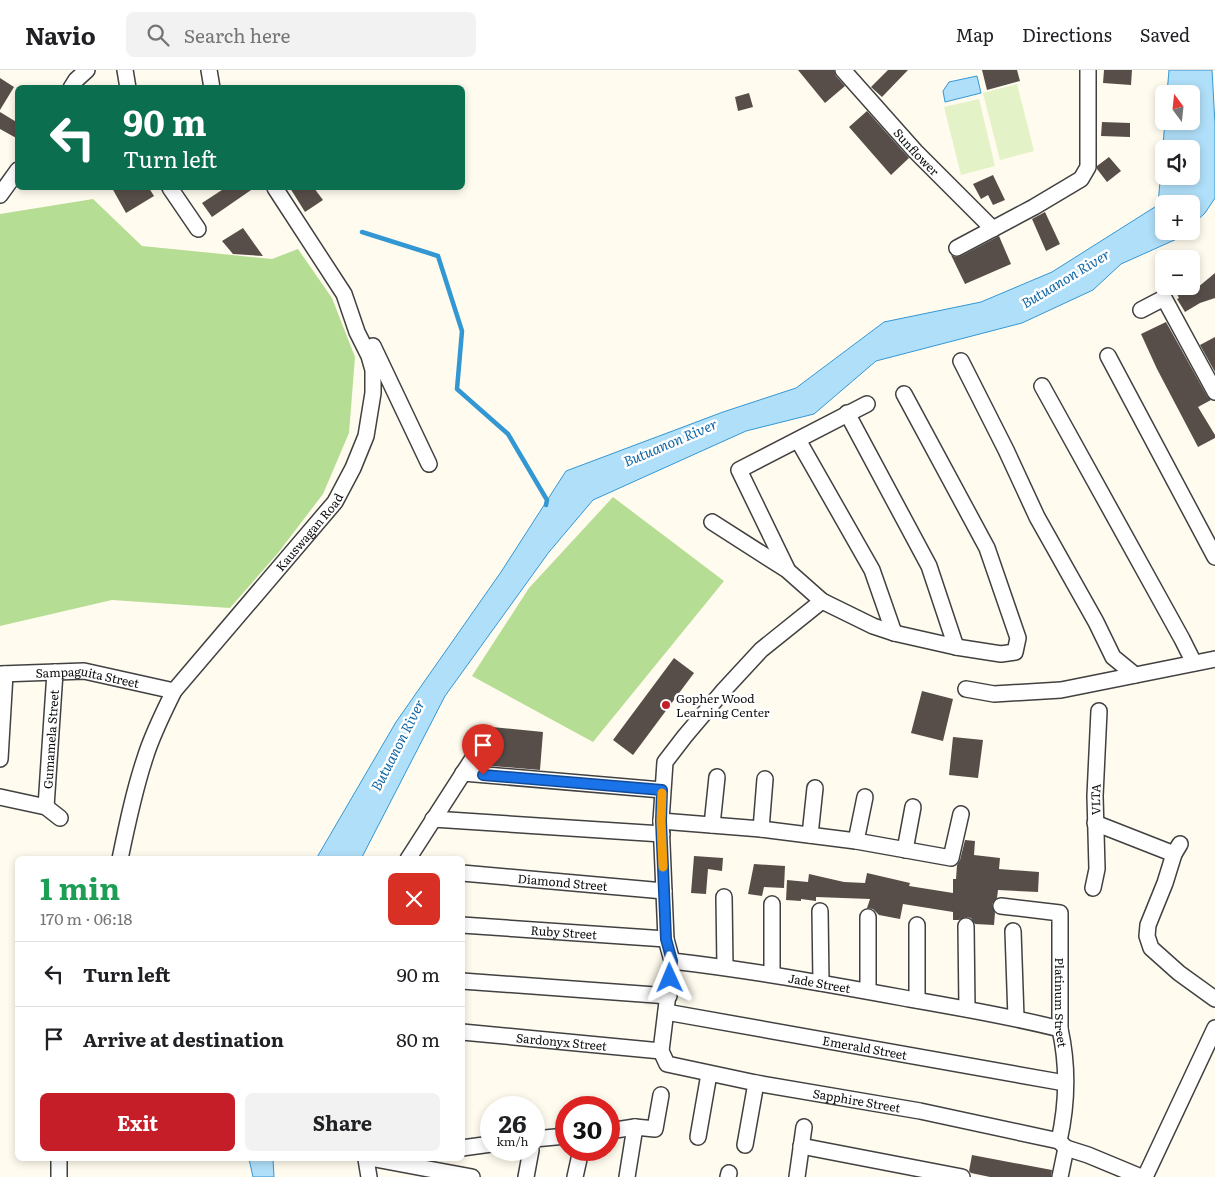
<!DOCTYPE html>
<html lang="en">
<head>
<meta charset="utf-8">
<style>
  :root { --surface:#fff; --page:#f2f2f2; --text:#202124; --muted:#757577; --line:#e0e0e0; --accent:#c51e29 }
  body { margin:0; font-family:Literata,serif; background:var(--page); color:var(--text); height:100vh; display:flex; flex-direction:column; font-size:19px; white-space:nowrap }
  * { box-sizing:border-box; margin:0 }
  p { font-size:16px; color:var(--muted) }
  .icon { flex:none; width:28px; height:28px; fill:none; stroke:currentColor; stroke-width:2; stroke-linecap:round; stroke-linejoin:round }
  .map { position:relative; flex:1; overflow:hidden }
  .sheet { position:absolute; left:15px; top:786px; width:450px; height:305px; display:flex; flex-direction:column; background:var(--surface); border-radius:8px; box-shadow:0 2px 8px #0003 }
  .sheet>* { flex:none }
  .banner { position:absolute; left:15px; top:15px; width:450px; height:105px; border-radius:8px; box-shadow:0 2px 8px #0003; background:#0b6e4f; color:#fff; overflow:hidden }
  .needle { width:32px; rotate:345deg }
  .fabs { position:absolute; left:1155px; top:15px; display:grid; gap:10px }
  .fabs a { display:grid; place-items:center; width:45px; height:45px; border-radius:8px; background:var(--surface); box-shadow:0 2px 8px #0003; font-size:25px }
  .speed { position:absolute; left:480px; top:1026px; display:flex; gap:10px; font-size:25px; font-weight:700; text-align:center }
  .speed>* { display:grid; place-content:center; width:65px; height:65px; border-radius:50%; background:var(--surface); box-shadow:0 2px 8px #0003; line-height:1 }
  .speed small { font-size:12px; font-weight:400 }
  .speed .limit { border:8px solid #d22; background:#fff; color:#111 }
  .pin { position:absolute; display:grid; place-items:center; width:42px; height:42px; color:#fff; margin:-51px -21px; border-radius:50% 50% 50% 0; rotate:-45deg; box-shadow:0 0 5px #0007 }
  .pin .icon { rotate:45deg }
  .me { position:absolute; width:55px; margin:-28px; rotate:359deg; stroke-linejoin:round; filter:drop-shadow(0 0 4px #0008) }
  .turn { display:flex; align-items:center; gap:18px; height:105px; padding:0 25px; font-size:22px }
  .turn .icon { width:65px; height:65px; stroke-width:2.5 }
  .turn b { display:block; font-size:35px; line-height:42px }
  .round { display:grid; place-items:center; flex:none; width:52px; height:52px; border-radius:8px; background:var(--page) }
  .headline { display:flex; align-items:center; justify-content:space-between; height:85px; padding:0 25px }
  h1 { font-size:30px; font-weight:700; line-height:38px; color:#1e9e55 }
  .button { display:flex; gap:10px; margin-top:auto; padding:10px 25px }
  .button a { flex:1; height:58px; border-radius:8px; background:var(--accent); color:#fff; font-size:20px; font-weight:700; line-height:58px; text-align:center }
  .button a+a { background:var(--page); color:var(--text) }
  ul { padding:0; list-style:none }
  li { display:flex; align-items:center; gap:15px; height:65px; padding:0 25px; border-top:1px solid var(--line) }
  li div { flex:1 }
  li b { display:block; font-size:19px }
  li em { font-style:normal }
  header { display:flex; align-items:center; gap:30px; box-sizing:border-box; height:70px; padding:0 25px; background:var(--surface); border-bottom:1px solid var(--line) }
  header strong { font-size:24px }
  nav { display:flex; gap:28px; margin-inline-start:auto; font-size:18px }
  .search { width:350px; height:45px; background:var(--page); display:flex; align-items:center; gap:12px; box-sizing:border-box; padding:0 18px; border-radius:8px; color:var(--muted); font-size:19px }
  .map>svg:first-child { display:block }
  .forest { fill:#b6dd94 }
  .pitch { fill:#e4f2c8 }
  .water { fill:#b0dff9; stroke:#3397d4; fill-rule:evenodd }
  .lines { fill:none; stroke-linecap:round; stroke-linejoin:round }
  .stream { stroke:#3397d4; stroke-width:4.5 }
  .building { fill:#574e49 }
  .minor-casing { stroke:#414141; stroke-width:18 }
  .minor { stroke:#fff; stroke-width:15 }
  .route-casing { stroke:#114b97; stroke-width:12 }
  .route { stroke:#1a73e8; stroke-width:9 }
  .slow { stroke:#f59e0b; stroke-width:9 }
  .poi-dot { fill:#c51e29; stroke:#fff; stroke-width:2 }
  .labels { text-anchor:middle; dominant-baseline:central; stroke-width:5; stroke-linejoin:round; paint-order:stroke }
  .street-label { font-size:12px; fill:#0e0e0e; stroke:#fff }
  .poi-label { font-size:12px; fill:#0e0e0e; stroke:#fff; text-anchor:start }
  .water-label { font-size:14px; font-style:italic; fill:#1067a6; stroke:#fff }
</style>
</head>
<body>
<header>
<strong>Navio</strong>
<div class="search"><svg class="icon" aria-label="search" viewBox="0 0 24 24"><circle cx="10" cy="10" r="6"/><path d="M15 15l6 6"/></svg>Search here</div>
<nav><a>Map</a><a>Directions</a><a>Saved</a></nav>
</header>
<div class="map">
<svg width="1215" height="1107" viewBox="0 0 1215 1107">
  <rect width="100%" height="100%" fill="#fffbee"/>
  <!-- forest -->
  <path class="forest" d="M93,129L142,176L272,189L298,179L332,228L355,287L349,363L323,424L278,483L230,538L112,530L0,556V144Z
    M613,427L724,511L593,672L472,606L529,518Z"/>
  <!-- pitch -->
  <path class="pitch" d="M1017,14L1034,81L1000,90L983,23Z
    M979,29L995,96L961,105L944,37Z"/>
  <!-- water -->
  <path class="water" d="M1169,0H1212L1215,54V128L1205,143L1191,156V134H1164V161H1186L1179,168L1121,194L1093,220L1022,253L876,291L814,344L746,361L593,430L549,482L445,626L361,789H316L396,652L501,502L566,401L723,342L796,318L884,252L981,232L1052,202L1158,135L1165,51H1191V24H1167ZM1164,79H1191V106H1164Z
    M977,6L981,23L945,32L943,21L949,12Z
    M249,1089H273L274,1107H253Z"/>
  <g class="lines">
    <!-- stream -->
    <path class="stream" d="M362,162L438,186L462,261L457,319L508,364L547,430L546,435"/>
  </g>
  <!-- building -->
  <path class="building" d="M798,0H834L836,6L845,16L825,33Z
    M888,0H908L882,27L871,17Z
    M982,0H1017L1020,11L987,20Z
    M1104,0H1132L1131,15L1103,13Z
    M0,8L14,17L0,40Z
    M749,23L753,37L738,41L735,27Z
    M867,41L909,88L891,105L849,57Z
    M0,42L18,53V69L0,59Z
    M1102,52L1130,53V67L1101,66Z
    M1109,87L1121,101L1107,112L1097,99V96Z
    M993,105L1005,130L993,135L988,125L981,129L973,114Z
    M112,118H149L154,126L126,143Z
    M225,118H254L212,147L202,133Z
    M290,118H314L323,130L305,142Z
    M1045,142L1060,174L1046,181L1032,149Z
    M243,158L263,186L233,184L222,171Z
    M999,166L1011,194L965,214L951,185L956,187L961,186Z
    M1215,203V228L1200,233L1185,242L1177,229L1179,228L1173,216H1196L1197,218Z
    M1166,252L1207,326L1211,330L1198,337L1215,365V368L1198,377L1157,299L1141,264Z
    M1215,267V302L1200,275Z
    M674,588L694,603L633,685L613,670Z
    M922,621L953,629L943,671L911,663Z
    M481,656L543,662L540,700L480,695L482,688L479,681Z
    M953,667L983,670L978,708L949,705Z
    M965,770L975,771L974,785L1000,788L999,799L1039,802L1038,822L998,820L997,828L992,834L995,843L994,855L975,854L971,848L966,847L959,850H953V842L903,834L900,849L879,845L873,839L867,838L870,829L816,827V831L801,829V831L786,830L787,810L808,812L809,804L844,812L865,813L867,803L910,813L909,816L953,823V809H956L957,795L960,790Z
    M694,786L723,788L722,801L708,799L706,824L691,823Z
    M754,794L785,796L784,818L764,817L762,826L748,824Z
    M972,1085L1052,1100L1051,1107H990L971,1103L969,1101Z"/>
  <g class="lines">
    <defs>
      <g id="minor">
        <path d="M125,0L128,18"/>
        <path d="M209,0L212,18"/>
        <path id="s1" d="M843,0L915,81L993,159"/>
        <path d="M71,18L76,10L87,0"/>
        <path d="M170,118L198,159"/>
        <path d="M0,125L18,100"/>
        <path d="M957,178L1034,137L1081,109L1088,97V0"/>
        <path d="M1141,240L1164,228L1215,322"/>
        <path d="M373,276L429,394"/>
        <path d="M1108,286L1215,487"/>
        <path d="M961,291L1006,380L1037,447L1096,552L1113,587L1135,605"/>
        <path d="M1042,316L1182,569L1194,593"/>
        <path d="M847,343L929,496L956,577"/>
        <path d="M798,370L872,500L894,563"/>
        <path d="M712,452L787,500L822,531L873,556L894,563L956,577L1001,584L1015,582L1018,568L987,478L904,324"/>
        <path d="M787,499L739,400L867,334"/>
        <path id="s2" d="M822,531L761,580L724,620L685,666L665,692L661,751L666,869L672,891L661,981L667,994L756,1013L920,1041L1059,1071"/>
        <path id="s3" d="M0,604L84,601L174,621"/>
        <path d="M966,619L994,624L1061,620L1215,589"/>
        <path d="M0,689L5,604"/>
        <path d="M463,703L662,720"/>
        <path d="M0,727L46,737L60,748"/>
        <path id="s4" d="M46,737L55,602"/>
        <path d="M433,749L662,764"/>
        <path d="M661,751L761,759L856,771L951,788L961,744"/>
        <path d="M1095,753L1174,784"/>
        <path d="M712,755L717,707"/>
        <path d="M761,759L765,709"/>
        <path d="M810,765L815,718"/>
        <path d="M856,771L865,727"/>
        <path d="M1180,774L1174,784L1165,813L1148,855L1147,866L1151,878L1179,903L1215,929"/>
        <path d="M905,780L913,737"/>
        <path id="s5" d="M120,789C127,755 134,721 145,688C152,665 163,643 174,621L335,432L353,398L366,366L373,323V300L369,286L357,262L344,224L275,118"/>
        <path d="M408,789L473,688"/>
        <path id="s6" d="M462,803L664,821"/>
        <path id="s7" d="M1093,818L1097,799L1095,726L1099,641"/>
        <path d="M724,827L725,897"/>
        <path d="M772,834V904"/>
        <path id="s8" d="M1001,836L1060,843V959C1068,995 1067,1035 1059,1071"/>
        <path d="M820,841L821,913"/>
        <path d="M868,847V921"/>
        <path id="s9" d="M462,855L666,869"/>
        <path d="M917,855V930"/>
        <path d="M966,856L967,939"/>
        <path d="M1013,861L1016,948"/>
        <path id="s10" d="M672,891C750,900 827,914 904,928C956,937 1009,946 1060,959"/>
        <path d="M462,911L669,926"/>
        <path id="s11" d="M666,942L1065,1013"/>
        <path id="s12" d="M462,962L661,981"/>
        <path d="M609,1061L635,1057L655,1059L661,1025"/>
        <path d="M698,1067L709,1004"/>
        <path d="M534,1069L566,1066"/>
        <path d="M1059,1071L1066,1078L1088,1085L1141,1107"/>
        <path d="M745,1075L756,1013"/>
        <path d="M801,1076L962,1107"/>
        <path d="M462,1078L491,1074"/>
        <path d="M59,1089V1107"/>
        <path d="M366,1089L369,1107"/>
        <path d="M375,1089L472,1107"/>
        <path d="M526,1107L531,1080"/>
        <path d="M575,1107L581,1080"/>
        <path d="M627,1107L635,1057"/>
        <path d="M728,1107L729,1103"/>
        <path d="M797,1107L804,1057"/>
        <path d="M1060,1107L1066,1078"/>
        <path d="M1145,1107L1215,958"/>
      </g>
    </defs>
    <!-- minor casing -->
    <use href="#minor" class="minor-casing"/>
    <!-- minor -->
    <use href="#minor" class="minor"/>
  </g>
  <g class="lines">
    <defs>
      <path id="route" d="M483,705L662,720L661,751L664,821L666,869L672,891L670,908"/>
    </defs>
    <!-- route casing -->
    <use href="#route" class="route-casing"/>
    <!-- route -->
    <use href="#route" class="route"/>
    <!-- slow -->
    <path class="slow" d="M662,723L661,751L663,797"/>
  </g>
  <!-- markers -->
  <circle class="poi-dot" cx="666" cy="635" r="5"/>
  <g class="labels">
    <!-- street labels -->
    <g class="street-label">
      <text stroke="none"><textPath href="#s1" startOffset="110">Sunflower</textPath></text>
      <text stroke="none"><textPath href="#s5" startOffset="386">Kauswagan Road</textPath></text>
      <text stroke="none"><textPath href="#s3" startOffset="88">Sampaguita Street</textPath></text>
      <text stroke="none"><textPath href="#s4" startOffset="68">Gumamela Street</textPath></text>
      <text stroke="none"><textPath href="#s7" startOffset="89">VLTA</textPath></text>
      <text stroke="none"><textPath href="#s6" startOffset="101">Diamond Street</textPath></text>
      <text stroke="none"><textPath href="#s9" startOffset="102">Ruby Street</textPath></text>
      <text stroke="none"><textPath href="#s10" startOffset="149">Jade Street</textPath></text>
      <text stroke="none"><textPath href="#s8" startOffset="149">Platinum Street</textPath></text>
      <text stroke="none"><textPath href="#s12" startOffset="100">Sardonyx Street</textPath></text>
      <text stroke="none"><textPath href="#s11" startOffset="202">Emerald Street</textPath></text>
      <text stroke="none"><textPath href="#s2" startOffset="724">Sapphire Street</textPath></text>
    </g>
    <!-- poi labels -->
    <g class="poi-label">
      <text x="676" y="628">Gopher Wood<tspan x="676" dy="14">Learning Center</tspan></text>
    </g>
    <!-- water labels -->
    <g class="water-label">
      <text transform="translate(1065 208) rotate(-31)">Butuanon River</text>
      <text transform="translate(670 372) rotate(-23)">Butuanon River</text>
      <text transform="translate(397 675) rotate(-63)">Butuanon River</text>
    </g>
  </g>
</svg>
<div class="fabs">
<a><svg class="needle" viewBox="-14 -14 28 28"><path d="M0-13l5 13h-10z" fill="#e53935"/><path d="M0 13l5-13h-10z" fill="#757577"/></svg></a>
<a><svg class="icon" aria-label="sound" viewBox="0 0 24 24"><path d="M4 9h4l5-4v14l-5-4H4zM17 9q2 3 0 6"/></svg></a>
<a>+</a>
<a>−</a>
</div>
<div class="speed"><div>26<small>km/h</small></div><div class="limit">30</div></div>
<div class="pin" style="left:483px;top:705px;background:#d93025"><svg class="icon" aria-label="arrive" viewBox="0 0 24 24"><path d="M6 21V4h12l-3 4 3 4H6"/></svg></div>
<svg class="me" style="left:670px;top:908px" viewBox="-20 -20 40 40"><path d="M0-17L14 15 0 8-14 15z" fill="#1a73e8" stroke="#fff" stroke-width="4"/></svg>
<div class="banner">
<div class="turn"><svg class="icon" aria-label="left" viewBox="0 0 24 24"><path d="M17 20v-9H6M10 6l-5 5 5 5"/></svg><div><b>90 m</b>Turn left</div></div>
</div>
<section class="sheet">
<div class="headline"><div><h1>1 min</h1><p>170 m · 06:18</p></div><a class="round" style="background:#d93025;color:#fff"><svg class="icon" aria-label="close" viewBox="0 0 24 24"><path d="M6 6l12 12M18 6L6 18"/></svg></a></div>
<ul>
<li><svg class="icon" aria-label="left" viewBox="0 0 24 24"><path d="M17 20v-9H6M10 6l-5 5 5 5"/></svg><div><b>Turn left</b></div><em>90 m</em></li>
<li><svg class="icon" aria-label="arrive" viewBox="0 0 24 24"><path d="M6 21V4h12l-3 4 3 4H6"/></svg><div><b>Arrive at destination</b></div><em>80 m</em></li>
</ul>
<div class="button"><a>Exit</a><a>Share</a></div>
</section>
</div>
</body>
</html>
